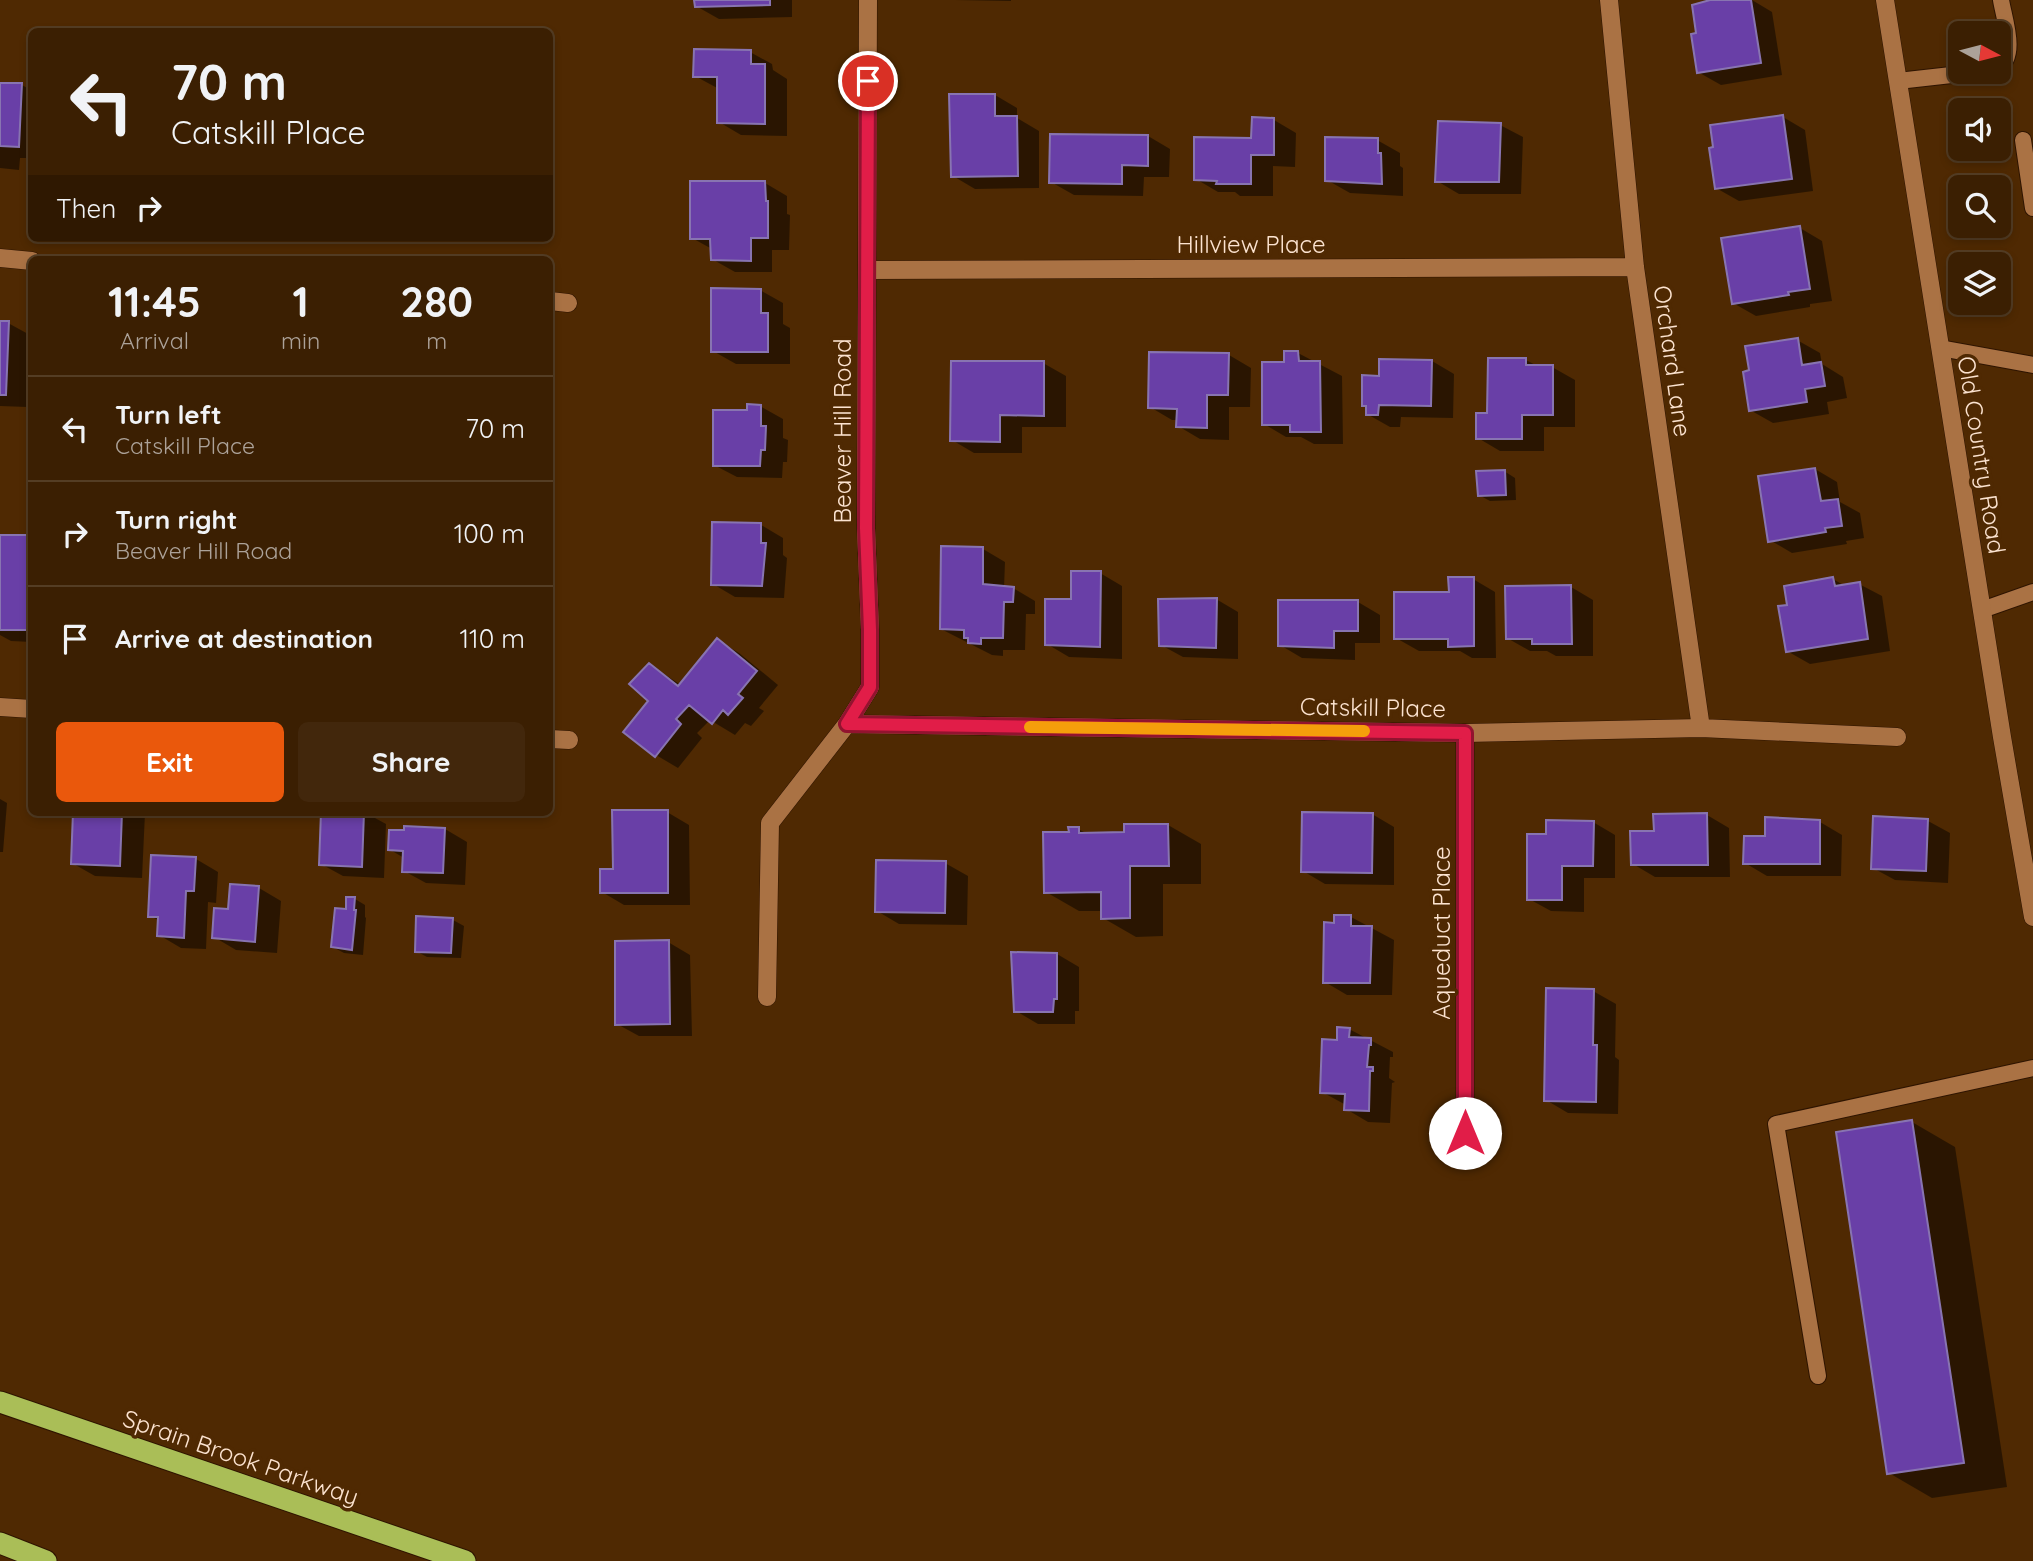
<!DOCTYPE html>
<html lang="en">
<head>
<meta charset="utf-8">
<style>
  :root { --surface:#3b1f02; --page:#42270c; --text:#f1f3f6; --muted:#aca299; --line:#543d24; --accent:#ea580c }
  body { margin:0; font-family:Quicksand,sans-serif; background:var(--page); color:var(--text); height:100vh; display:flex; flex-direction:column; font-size:26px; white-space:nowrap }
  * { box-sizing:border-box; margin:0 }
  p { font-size:23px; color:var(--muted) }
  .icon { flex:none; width:38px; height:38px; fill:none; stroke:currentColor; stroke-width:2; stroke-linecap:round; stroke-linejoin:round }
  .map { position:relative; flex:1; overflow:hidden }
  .sheet { position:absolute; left:28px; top:256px; width:525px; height:560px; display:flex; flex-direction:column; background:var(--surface); border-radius:10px; box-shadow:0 4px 10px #0003,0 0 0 2px var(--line) }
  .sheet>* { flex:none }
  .top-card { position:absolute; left:28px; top:28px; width:525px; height:214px; border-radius:10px; box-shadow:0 4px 10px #0003,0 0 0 2px var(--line); background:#3b1f02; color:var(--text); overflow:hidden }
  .needle { width:46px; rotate:97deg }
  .tools { position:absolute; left:1948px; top:21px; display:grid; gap:14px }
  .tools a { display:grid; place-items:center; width:63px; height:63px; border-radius:10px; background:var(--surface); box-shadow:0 4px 10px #0003,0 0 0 2px var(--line); font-size:35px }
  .pin { position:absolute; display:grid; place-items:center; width:60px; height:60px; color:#fff; margin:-30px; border:4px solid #fff; border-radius:50%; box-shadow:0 2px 7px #0007 }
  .me { position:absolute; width:77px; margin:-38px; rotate:0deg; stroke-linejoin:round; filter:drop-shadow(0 0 5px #0008) }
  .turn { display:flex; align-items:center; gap:24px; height:147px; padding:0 28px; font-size:32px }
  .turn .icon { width:91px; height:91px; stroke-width:2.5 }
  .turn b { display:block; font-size:49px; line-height:60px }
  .then { display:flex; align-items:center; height:66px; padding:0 28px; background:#0003; gap:14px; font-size:26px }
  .eta { display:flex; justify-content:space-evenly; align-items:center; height:119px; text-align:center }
  .eta b { font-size:42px; font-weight:700; line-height:49px }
  .button { display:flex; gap:14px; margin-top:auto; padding:14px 28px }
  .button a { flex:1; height:80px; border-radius:10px; background:var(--accent); color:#fff; font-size:28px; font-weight:700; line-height:80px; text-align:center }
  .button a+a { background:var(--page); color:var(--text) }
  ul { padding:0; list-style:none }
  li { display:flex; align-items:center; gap:21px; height:105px; padding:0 28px; border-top:2px solid var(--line) }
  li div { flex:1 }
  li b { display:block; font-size:26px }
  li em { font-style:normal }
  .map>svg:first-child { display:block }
  .shadow { fill:#0007 }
  .building { fill:#693fa7; stroke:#8874b1; stroke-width:2 }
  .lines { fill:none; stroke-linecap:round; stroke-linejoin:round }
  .service-casing { stroke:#2e1400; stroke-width:18 }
  .minor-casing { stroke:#2e1400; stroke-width:19 }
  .tertiary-casing { stroke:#2e1400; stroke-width:19 }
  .motorway-casing { stroke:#2e1400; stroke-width:23 }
  .service { stroke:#aa7244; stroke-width:16 }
  .minor { stroke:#aa7244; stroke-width:18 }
  .tertiary { stroke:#aa7244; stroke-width:18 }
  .motorway { stroke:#aabe57; stroke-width:21 }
  .route-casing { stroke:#92132f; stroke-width:18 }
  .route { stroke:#e11d48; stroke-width:12 }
  .slow { stroke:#f59e0b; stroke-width:12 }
  .labels { text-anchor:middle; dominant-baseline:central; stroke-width:7; stroke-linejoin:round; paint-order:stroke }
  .street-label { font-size:24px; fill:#fce3d0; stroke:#4f2902 }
</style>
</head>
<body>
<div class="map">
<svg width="2033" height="1561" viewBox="0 0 2033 1561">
  <rect width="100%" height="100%" fill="#4f2902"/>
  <!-- shadow -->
  <path class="shadow" d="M696,0H792V17L719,19L696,6Z
    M955,0H1011V1Z
    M1712,0H1752L1772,12L1782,75L1721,85L1698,72V35Z
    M750,52L772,64L773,70L787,79V136L741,135L719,122V89L695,76Z
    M0,84L22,85L32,91V158H20L19,170L0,168Z
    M995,95L1017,108V118L1039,131V188L975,189L953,176Z
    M1783,117L1805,130L1813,191L1739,201L1716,188Z
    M1274,120L1296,133L1295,167L1273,166V196H1240L1235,192H1218L1196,179L1253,140Z
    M1500,125L1523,137L1521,194H1459L1437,181Z
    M1148,136L1170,149L1169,177H1144L1143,196L1074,195L1051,182Z
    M1377,140L1400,153V166L1403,168V196L1350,193L1327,180Z
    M765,183L787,196V214L790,215L789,250H772V272H735L712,259V249L692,238Z
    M1800,228L1822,241L1832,301L1810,304V307L1756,316L1733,303Z
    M760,290L783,303V324L790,328V364H736L713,351Z
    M0,322L8,323L30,335L27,407L0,406Z
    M1797,340L1820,353L1822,364L1843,377L1847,398L1827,402L1829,414L1773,423L1750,410Z
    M1150,353L1229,355L1251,368L1250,407H1229V440L1200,439L1178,426V420H1172L1150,407Z
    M1298,353L1342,376L1343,444H1314L1301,437H1286L1264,424L1285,363Z
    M1526,360L1539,367H1552L1575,380V427H1544V451H1500L1478,438L1489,414Z
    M1432,361L1454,374L1453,418L1401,417L1400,427H1390L1367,414L1368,407L1364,405L1381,378Z
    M1043,363L1066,376V427H1022V453H974L952,440Z
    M760,406L783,419V438L788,440L787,462H783L782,478L737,477L714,465L749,412Z
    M1815,469L1837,482L1840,502L1860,513L1864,538L1846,541L1847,544L1792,553L1770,540Z
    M1504,471L1515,478L1516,500L1490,501L1479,495Z
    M761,525L783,538V555L787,558L784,598L735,597L713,584Z
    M0,536L32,537V642L11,641L0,635Z
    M983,549L1005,562L1004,588H1013L1035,601V614H1026L1025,650H1003V656L992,655L941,629Z
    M1100,573L1122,586V659L1069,657L1047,644L1073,601Z
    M1473,579L1495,592L1496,658H1472L1460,651H1419L1396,638L1451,593Z
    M1833,579L1845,586L1859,584L1882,596L1890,651L1810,664L1787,651L1789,606Z
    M1571,587L1593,600V656H1556L1547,651H1530L1507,638Z
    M1216,599L1238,612V659L1183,657L1161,645Z
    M1280,602H1358L1380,615V643H1355V660L1302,658L1280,645Z
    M717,640L739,653L778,685L759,708L764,711L751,726L745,723L735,735L710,720L697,733L702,738L678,768L656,755L650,665L681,685Z
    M0,799L7,803L3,852H0Z
    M75,812L145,813L142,878L95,876L72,863Z
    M323,812H364L386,824L384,878L343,876L321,864Z
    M667,812L689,825L690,905H624L602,892L614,870Z
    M1372,814L1394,827V885L1325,884L1303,871Z
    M1707,815L1729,828L1730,877H1655L1633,864L1655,832Z
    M1928,821L1950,833L1948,883L1895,880L1873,868Z
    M1593,822L1615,835V878H1584V912L1551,911L1529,899L1548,836Z
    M1820,822L1842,835L1841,876H1767L1745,863L1766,838Z
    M1168,825L1201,844V884H1163V936L1136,937L1103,918L1102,911H1079L1046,892L1070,834L1078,829L1088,834H1125Z
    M406,827L445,829L467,842L465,885L426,883L404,871V858L389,849L406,832Z
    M196,859L218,872L216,903L208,902L206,949L181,948L159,935L160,921L150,916Z
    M945,863L968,876L967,925L899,924L877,911Z
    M259,888L281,901L277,953L236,950L214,937Z
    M355,899L365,905V917L366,918L363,955L344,953L333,947L347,911Z
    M1351,917L1394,940L1392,995H1347L1325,982Z
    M453,920L464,926L461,958L427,957L416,951Z
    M668,942L690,955L692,1036H639L617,1024Z
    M1057,954L1079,967V1011H1075V1024H1038L1016,1011Z
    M1593,991L1616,1004L1615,1057L1619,1060L1618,1114L1568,1113L1546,1100Z
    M1349,1029L1393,1052V1057H1390L1389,1078L1395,1082L1392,1083L1390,1123L1368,1122L1346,1109V1105L1322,1092L1339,1041Z
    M1912,1122L1955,1147L2007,1487L1932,1498L1889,1473Z"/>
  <!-- building -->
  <path class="building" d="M694,0H770V5L695,7Z
    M1710,0H1751L1761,63L1697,73L1691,34L1696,33L1692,5Z
    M694,49L751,50V64H765V124L717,123V77H693Z
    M0,83H22L19,147L0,146Z
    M949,94H995V116H1017L1018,176L951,177Z
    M1783,115L1792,179L1715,189L1709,148L1713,147L1710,125Z
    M1252,117L1274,118V155H1251V184H1216L1217,181L1194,180V137L1251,138Z
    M1438,121L1501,123L1499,182H1435Z
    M1050,134L1148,135V166L1122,165V184L1049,183Z
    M1325,137L1378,138V153H1381L1382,184L1325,181Z
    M690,181H765L766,201H768V238H751V261L711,260L710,239H690Z
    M1800,226L1810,289L1788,292L1789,295L1732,304L1721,238Z
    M711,288L761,289V313H768V352H711Z
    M0,321H9L6,395H0Z
    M1798,338L1802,365L1821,362L1825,386L1805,389L1807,402L1749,411L1743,372L1749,370L1745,346Z
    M1284,351H1298L1299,361H1320L1321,432H1290V425H1262V362H1284Z
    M1149,352L1229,353L1228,395H1207V428L1176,427L1177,409L1148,408Z
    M1488,358H1526V365H1553V415H1522V439H1476V413H1487Z
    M1379,359L1432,360L1431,406L1379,405L1378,415H1366V406H1362V375L1379,376Z
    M951,361H1044V416L1000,415V442L950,441Z
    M747,404L761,405V426H766L765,450H761L760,466H713V410H747Z
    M1815,468L1821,501L1838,499L1842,526L1825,528L1826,532L1768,542L1758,476Z
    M1505,470L1506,495L1478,496L1476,471Z
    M712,522L761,523V543H766L762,586L711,585Z
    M0,535H32V630H0Z
    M941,546L983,547V584L1014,587L1013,602H1004L1003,638H981V644L968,643V638H964V630L940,629Z
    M1071,571H1101L1100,647L1045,645V599H1071Z
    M1448,577H1474V646L1448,647V639H1394V592H1449Z
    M1833,577L1835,586L1860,582L1868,639L1786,652L1778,606L1787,605L1784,586Z
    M1571,585L1572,644H1532V639H1506L1505,586Z
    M1217,598L1216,648L1159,646L1158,599Z
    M1278,600H1358V631H1334V648L1278,646Z
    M717,638L757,671L738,694L743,698L728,715L723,710L712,724L689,705L676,719L681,724L655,757L623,732L648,701L629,684L649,663L678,686Z
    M612,810H668V893H600V869H613Z
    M73,812H122L120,866L71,864Z
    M321,812H364L362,867L319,865Z
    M1302,812L1373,813L1372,873L1301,872Z
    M1707,813L1708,865H1631L1630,831H1654L1653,814Z
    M1873,816L1928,819L1926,871L1871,869Z
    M1765,817L1820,820V864H1743L1744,836H1765Z
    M1546,820L1594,821L1593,866H1562V900H1527V834H1546Z
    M1124,824H1168L1169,866H1130V918L1101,919V892L1044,893L1043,832H1069L1068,827H1079V833L1124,832Z
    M404,826L445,828L443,873L402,872L403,851L388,850L389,830H404Z
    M151,855L196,857L194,891H186L184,938L157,936L158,917H148Z
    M876,860L946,861L945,913L875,912Z
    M230,884L259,886L255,942L212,938L214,908L228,909Z
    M346,897H355L354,910H356L352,950L331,947L335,908L346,909Z
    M1334,915H1351V926H1372L1370,983H1323L1324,922L1334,923Z
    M416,916L453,918L451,953L415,952Z
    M669,940L670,1024L615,1025V941Z
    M1011,952L1057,953V999H1054L1053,1012H1014Z
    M1546,988L1594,989L1593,1045H1597L1596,1102L1544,1101Z
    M1337,1027L1350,1028L1349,1037L1371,1038V1045H1369L1367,1067H1373V1071H1370L1369,1111L1344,1110L1345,1094L1320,1093L1322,1039L1337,1040Z
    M1912,1120L1964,1463L1887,1474L1836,1132Z"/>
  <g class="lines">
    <defs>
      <path id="service" d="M1998,68C2018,56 2004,19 2001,0
        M1898,81L1978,72
        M2023,140L2033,208
        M1940,348L2033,365
        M1982,610L2033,592
        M1818,1376L1776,1124L2033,1068"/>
      <path id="minor" d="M1609,0L1635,267L1701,728
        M0,258L32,261
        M867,270L1635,267
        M550,301L568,303
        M0,707L32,709
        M847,724L1465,733L1701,728L1897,737
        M550,739L569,740
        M767,997L770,823L847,724L870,687V630L866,528L868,0
        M1465,1133V733"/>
      <path id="tertiary" d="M1885,0L2002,737L2033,917"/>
      <path id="motorway" d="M0,1402L465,1561
        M0,1543L46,1561"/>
    </defs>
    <!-- service casing -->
    <use href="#service" class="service-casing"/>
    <!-- minor casing -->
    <use href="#minor" class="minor-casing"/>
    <!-- tertiary casing -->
    <use href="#tertiary" class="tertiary-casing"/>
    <!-- motorway casing -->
    <use href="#motorway" class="motorway-casing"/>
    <!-- service -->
    <use href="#service" class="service"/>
    <!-- minor -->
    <use href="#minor" class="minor"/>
    <!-- tertiary -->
    <use href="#tertiary" class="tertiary"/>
    <!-- motorway -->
    <use href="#motorway" class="motorway"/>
  </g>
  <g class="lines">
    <defs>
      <path id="route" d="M868,81L866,528L870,630V687L847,724L1465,733V1133"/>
    </defs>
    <!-- route casing -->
    <use href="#route" class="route-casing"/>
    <!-- route -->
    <use href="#route" class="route"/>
    <!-- slow -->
    <path class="slow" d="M1030,727L1364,731"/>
  </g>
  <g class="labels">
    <!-- street labels -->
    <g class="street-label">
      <text x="1251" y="244">Hillview Place</text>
      <text transform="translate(1673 361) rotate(82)">Orchard Lane</text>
      <text transform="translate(842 431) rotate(-90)">Beaver Hill Road</text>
      <text transform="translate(1982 455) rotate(81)">Old Country Road</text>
      <text transform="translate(1373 707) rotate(1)">Catskill Place</text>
      <text transform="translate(1441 933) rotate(-90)">Aqueduct Place</text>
      <text transform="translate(241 1457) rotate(19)">Sprain Brook Parkway</text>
    </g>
  </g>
</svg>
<div class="tools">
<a><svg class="needle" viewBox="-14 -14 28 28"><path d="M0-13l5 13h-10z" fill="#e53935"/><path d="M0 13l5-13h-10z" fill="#aca299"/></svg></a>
<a><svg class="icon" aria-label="sound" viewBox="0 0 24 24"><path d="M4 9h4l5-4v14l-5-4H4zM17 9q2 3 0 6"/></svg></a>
<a><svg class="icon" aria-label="search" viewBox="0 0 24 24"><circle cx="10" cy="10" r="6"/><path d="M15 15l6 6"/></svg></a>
<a><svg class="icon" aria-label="layers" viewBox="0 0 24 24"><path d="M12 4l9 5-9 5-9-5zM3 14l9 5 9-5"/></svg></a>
</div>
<div class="pin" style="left:868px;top:81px;background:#d93025"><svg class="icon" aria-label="arrive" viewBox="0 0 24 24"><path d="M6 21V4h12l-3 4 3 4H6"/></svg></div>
<svg class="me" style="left:1465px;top:1133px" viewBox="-20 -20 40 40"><circle r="19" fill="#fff"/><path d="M0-13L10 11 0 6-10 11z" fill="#e11d48"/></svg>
<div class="top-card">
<div class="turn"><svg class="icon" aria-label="left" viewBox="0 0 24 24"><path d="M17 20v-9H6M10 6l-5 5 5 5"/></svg><div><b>70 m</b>Catskill Place</div></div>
<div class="then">Then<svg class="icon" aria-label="right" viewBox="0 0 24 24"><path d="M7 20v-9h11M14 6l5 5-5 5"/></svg></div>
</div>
<section class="sheet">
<div class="eta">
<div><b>11:45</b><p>Arrival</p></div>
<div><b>1</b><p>min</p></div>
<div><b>280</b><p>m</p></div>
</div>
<ul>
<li><svg class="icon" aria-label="left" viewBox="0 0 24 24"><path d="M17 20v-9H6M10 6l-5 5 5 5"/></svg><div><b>Turn left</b><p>Catskill Place</p></div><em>70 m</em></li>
<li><svg class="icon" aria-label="right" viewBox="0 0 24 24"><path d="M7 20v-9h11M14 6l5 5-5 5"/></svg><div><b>Turn right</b><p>Beaver Hill Road</p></div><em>100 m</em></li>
<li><svg class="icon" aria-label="arrive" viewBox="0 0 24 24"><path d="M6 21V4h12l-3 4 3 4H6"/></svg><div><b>Arrive at destination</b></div><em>110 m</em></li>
</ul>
<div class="button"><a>Exit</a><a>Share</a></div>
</section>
</div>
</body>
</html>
